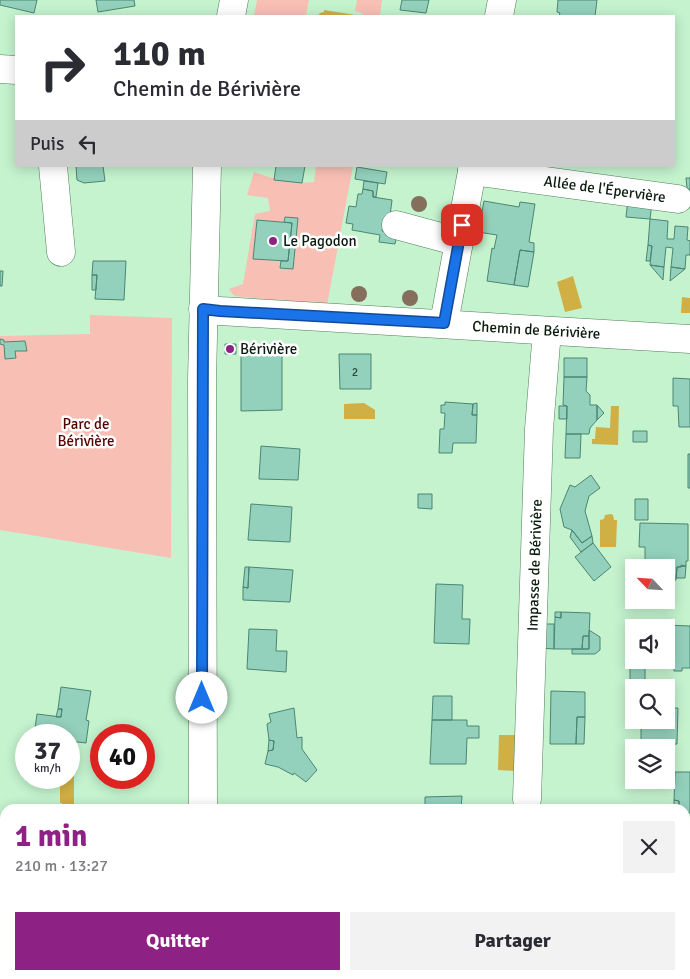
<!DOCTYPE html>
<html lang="fr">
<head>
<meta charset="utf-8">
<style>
  :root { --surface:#fff; --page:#f2f2f3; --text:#2b2b33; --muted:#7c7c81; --accent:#8d2184 }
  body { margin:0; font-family:Signika,sans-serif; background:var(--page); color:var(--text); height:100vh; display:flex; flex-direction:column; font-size:19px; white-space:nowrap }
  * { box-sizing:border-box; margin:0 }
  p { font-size:16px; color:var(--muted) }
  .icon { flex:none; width:28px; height:28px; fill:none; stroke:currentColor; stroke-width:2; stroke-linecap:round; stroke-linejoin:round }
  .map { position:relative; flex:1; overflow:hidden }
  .details { position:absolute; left:0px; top:804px; width:690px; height:176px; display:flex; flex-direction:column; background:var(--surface); border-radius:15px 15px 0 0; box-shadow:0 2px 12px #0003 }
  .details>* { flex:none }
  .banner { position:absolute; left:15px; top:15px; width:660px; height:152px; border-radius:0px; box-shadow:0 2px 12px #0003; background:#fff; color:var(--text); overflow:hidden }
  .needle { width:32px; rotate:295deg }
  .fabs { position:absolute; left:625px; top:559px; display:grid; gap:10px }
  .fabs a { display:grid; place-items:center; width:50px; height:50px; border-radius:0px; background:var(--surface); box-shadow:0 2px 12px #0003; font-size:25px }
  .speed { position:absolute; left:15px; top:724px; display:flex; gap:10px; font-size:25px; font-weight:700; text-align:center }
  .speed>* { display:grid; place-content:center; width:65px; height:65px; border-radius:50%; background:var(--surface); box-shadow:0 2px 12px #0003; line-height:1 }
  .speed small { font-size:12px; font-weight:400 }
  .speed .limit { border:8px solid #d22; background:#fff; color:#111 }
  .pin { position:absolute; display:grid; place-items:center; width:42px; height:42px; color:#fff; margin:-21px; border-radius:10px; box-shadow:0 2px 8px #0006 }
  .me { position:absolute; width:55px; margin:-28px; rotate:0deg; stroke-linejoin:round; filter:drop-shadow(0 0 4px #0008) }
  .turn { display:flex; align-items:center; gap:18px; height:105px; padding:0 15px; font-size:22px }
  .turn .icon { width:65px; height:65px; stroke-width:2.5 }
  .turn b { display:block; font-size:35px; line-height:42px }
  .then { display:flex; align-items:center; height:48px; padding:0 15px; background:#0003; gap:10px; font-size:19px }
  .round { display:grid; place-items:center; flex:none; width:52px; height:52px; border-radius:0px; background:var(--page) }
  .headline { display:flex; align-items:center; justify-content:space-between; height:85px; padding:0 15px }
  h1 { font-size:30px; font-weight:800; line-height:38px; color:var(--accent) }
  .cta { display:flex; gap:10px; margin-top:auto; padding:10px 15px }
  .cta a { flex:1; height:58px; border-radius:0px; background:var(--accent); color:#fff; font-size:20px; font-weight:800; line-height:58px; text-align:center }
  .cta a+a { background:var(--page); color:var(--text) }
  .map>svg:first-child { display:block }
  .green { fill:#f8c0b5 }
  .water { fill:#d0af45 }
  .building { fill:#94d1bc; stroke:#4b8673 }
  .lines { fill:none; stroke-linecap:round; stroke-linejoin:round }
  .minor-casing { stroke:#527d5d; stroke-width:29 }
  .minor { stroke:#fff; stroke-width:28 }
  .tree { fill:#866e5d }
  .route-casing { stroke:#114b97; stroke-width:12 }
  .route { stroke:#1a73e8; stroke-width:9 }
  .poi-dot { fill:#8d2184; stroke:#fff; stroke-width:2 }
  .labels { text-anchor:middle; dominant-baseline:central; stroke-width:5; stroke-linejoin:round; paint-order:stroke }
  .number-label { font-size:12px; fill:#2c483a }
  .street-label { font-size:15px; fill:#0a1b0f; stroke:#fff }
  .poi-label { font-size:15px; fill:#0a1b0f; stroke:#fff; text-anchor:start }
  .park-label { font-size:15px; fill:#540200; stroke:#fff }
</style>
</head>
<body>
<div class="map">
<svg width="690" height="979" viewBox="0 0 690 979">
  <rect width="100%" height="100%" fill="#c4f3ce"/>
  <!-- green -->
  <path class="green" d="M257,0H309L306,16H254Z
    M357,0H382L380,16H362V13L355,11Z
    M316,166H353L327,305L234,296L229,289L243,284L255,214L270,211L268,198L247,195L254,172C274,179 293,184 314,182Z
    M90,315L172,318L171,558L0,530V336L90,334Z"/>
  <!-- water -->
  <path class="water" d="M324,10L355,15V16H318L320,13L324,12Z
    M573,276L582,308L565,312L557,282Z
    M682,297L690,298V313H681Z
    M364,403L375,410V419H344V404Z
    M611,406H619L618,445L592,444V439H595L596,427L610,428Z
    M611,514L613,515L614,520H617L616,547H600V520L604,519L605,515Z
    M499,735H517L515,771L498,770Z
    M69,775H74V804H72V809L62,808V803H60V778H69Z"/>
  <!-- building -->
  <path class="building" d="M0,0H37L34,13L0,5Z
    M96,0H134L135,6L98,12Z
    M402,0H429L426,13L400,10Z
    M558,0H597L595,16H559L560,13L557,12Z
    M76,166H103L105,181L84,183L77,180Z
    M276,166H305L302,183L274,180Z
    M357,167L387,172L385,184L355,179Z
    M686,178H690V190L687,188Z
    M364,181L378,183L376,197H373V191L363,189Z
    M363,189L373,191V197L392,200L390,216H385L382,231L397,234L395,244L379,242L380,235L352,230L353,224L346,223L349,206L356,207L358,194H362Z
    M628,200L652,203L650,219L626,217Z
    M484,201L519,207L520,202L535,204L529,242L534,243V252L520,250L514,285L487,281L492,248L494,249L497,235L478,232Z
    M285,217L298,218L293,269L280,268L281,261H288L292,223L284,222Z
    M650,219L668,221L667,239H674L675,226L688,227L687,240L690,241V255H686L685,269L671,267L673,248L666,247L664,267L650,265L652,246L648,245Z
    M257,220L292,223L288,261L253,259Z
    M648,245L652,246L650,261H646Z
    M520,250L534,252L528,287L514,285Z
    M93,261H126L124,300L95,299L97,275H92Z
    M650,265L664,267L663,280Z
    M671,267L685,269L670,281Z
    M0,271H3L2,286H0Z
    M92,275H97L96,290H92Z
    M0,339L4,340V342L25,341L27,351H15L16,358L5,359L4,345L0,344Z
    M225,344H236V354H225Z
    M241,349H282V410L241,411Z
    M339,354H371V389H340Z
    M564,358H587V377H564Z
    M564,377H587L586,391L590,395V405H597V420L590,428L589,434H566L567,406L563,405Z
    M673,378L690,379V427H679L678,406H673Z
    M445,402L473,404L472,415H477L476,443H453L452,453H439L440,429H444L445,413H441V405H445Z
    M477,403V415H472L473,404Z
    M597,405L604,413L597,420Z
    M559,406H567V419H559Z
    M633,431H647V442H633Z
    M566,434H581L580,458H565Z
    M261,446L300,449L298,480L259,479Z
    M688,454H690V488H688Z
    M591,475L600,488L589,496L585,511L592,536L582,543L572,530L564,527L560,509L570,485L575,487Z
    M418,494H432V509L418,508Z
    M635,499H648V520H635Z
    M251,504L292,507L290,542L248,540Z
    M640,523L688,524V561H686V566L677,567L676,580H666V568H645V547H639Z
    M572,530L582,543L592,536L593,543L581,552L570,537Z
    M593,543L611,567L594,581L575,557Z
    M681,565L686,566L685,578H676L677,567H681Z
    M245,567H249L248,588L243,587Z
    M249,567L293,570L290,602L243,600V587L248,588Z
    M436,584L463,585L462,619H470L469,644L434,643Z
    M555,612H561V618L555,617Z
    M561,612L590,613L589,636H583L582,649H554L555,617L561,618Z
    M541,624H554V649L540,648Z
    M663,625L690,626V668H682V671H674V658H666V628H654L663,627Z
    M249,629L277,630L276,651H287L286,672L247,669Z
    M589,630L600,637V650L595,654H572V649H589Z
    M583,636H589V649H582Z
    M630,668H645V687H630Z
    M61,687L91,691L86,720L89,721L86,743L69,741V735H34L37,714L61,717L62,709H58Z
    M551,691L585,692V717H577L576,744H550Z
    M630,692H634V709H630Z
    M433,696H452V720H432Z
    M294,708L297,738L302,737V749L317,770L306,782L294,773L293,775L278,767L265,764L268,751L273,750L274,741L269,740L267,724L271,722L269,714Z
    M666,708H678L677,744L641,745V720H666Z
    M58,709H62L61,717H56Z
    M577,717H585L584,744H576Z
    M432,720H467V726H479V738H467L466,764H430Z
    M269,740L274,741L273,750L268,751Z
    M675,772H690V813H685V809H679V801L674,800Z
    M462,796L461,809H425V797Z
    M674,800L679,801V809H674Z
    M685,843H690V880H685Z
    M0,969H5V975H12V979H0Z
    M88,975H106L105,979L87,978Z"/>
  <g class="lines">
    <defs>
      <g id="minor">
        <path d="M231,16L234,0"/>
        <path d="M499,16L502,0"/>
        <path d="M0,69L16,70"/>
        <path d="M53,166L61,252"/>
        <path id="s1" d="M472,171L678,199"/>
        <path d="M396,225L459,242"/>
        <path id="s2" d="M203,309L220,311L690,339"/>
        <path d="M444,323L473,166"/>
        <path id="s3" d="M527,799L539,429L547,331"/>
        <path d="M203,809L202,380L207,166"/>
        <path d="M0,935L5,936"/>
        <path d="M196,979L197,975"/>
        <path d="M462,979L463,975"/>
      </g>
    </defs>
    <!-- minor casing -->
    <use href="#minor" class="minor-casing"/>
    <!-- minor -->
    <use href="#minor" class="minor"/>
  </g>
  <!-- trees -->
  <g class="tree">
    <circle cx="419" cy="204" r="8"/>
    <circle cx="359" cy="294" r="8"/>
    <circle cx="410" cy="298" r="8"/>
  </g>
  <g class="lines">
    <defs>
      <path id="route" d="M202,698L203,309L220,311L444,323L462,225"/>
    </defs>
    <!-- route casing -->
    <use href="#route" class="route-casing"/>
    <!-- route -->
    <use href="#route" class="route"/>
  </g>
  <!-- markers -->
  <g class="poi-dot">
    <circle cx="273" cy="241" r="5"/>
    <circle cx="230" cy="349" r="5"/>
  </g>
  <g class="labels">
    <!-- number labels -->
    <g class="number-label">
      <text x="355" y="372">2</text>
    </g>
    <!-- street labels -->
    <g class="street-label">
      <text stroke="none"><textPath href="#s1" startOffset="134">Allée de l'Épervière</textPath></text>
      <text stroke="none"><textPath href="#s2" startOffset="334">Chemin de Bérivière</textPath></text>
      <text stroke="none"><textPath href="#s3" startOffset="234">Impasse de Bérivière</textPath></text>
    </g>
    <!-- poi labels -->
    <g class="poi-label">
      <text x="283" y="241">Le Pagodon</text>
      <text x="240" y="349">Bérivière</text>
    </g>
    <!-- park labels -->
    <g class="park-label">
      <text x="86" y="424">Parc de<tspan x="86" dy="17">Bérivière</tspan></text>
    </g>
  </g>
</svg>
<div class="fabs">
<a><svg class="needle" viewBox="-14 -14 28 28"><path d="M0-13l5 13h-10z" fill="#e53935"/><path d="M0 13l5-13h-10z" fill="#7c7c81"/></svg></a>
<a><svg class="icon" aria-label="sound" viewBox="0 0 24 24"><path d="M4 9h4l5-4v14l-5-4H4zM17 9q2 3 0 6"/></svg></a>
<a><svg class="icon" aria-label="search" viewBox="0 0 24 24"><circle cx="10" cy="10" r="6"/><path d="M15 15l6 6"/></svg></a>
<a><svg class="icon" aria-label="layers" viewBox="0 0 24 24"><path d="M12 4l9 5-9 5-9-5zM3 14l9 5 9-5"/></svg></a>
</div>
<div class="speed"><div>37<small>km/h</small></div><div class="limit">40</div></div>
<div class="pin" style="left:462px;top:225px;background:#d93025"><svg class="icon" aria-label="arrive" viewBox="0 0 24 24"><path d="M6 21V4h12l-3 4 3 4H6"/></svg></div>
<svg class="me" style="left:202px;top:698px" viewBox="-20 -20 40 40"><circle r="19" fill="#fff"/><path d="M0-13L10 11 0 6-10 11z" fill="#1a73e8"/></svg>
<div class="banner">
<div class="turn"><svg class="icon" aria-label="right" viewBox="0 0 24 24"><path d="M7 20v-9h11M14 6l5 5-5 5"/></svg><div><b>110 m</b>Chemin de Bérivière</div></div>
<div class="then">Puis<svg class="icon" aria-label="left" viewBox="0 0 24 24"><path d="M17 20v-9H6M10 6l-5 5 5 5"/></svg></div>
</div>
<section class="details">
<div class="headline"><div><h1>1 min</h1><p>210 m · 13:27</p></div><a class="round"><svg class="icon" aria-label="close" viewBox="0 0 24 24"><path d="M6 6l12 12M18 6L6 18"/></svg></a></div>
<div class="cta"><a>Quitter</a><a>Partager</a></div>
</section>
</div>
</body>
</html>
